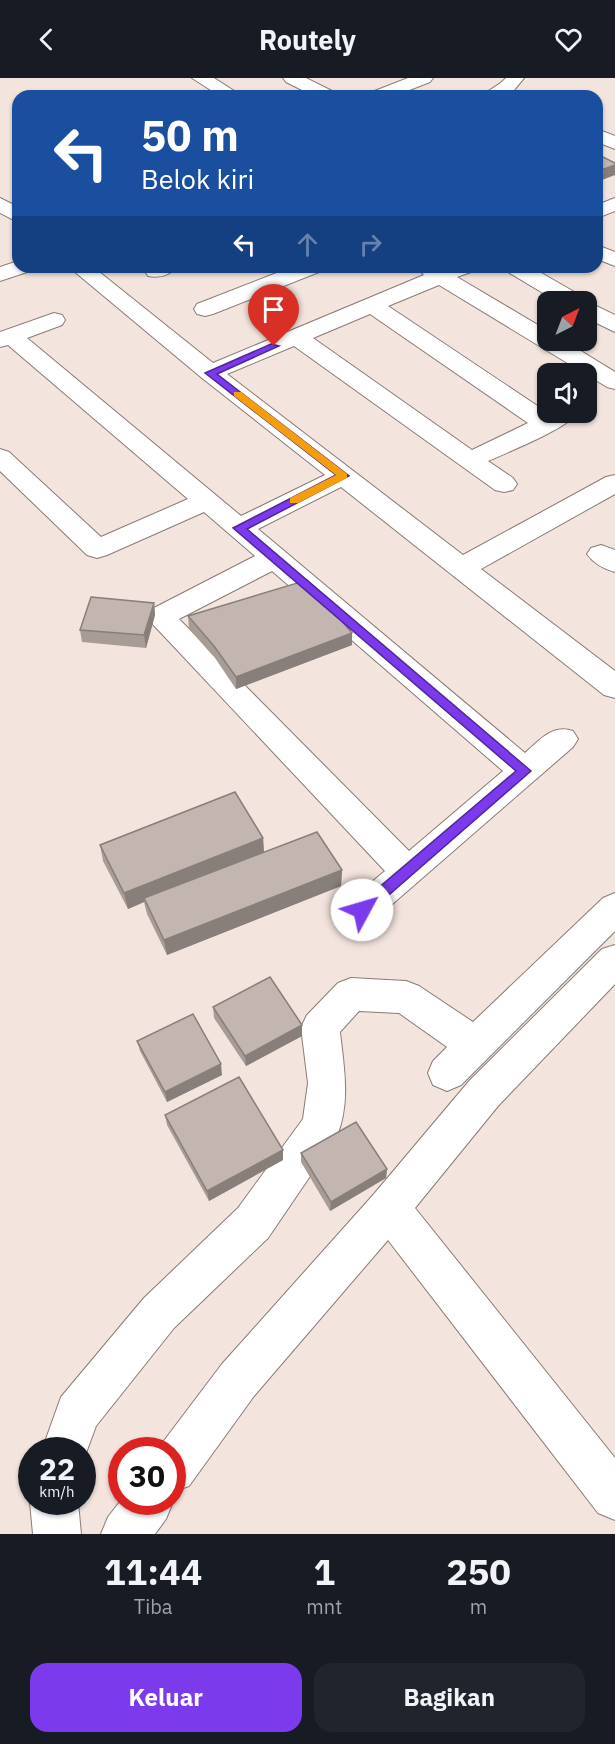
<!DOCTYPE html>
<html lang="id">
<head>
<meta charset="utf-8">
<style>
  :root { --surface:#171b24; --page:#20242c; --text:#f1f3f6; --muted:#9ea1a6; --accent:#7c3aed }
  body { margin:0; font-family:"IBM Plex Sans",sans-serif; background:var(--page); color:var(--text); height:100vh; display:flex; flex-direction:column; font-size:22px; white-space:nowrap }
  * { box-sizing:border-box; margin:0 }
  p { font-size:20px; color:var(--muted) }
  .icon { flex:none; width:33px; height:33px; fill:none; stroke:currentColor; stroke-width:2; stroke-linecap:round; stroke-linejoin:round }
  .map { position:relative; height:1456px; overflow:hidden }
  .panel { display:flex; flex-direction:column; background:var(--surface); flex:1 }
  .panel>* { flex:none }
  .guide { position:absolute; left:12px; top:12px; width:591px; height:183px; border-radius:18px; box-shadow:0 2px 4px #0004; background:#1a4fa0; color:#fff; overflow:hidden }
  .needle { width:39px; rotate:42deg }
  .buttons { position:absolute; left:537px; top:213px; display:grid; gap:12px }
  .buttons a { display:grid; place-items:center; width:60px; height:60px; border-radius:12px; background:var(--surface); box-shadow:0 2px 4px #0004; font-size:30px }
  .speed { position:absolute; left:18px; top:1359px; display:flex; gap:12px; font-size:30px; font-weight:700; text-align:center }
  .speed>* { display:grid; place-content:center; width:78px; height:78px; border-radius:50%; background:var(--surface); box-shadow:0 2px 4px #0004; line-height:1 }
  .speed small { font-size:15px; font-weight:400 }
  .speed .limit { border:9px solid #d22; background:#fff; color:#111 }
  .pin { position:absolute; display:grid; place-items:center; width:51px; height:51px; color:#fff; margin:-62px -26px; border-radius:50% 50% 50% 0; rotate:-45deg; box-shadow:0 0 6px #0007 }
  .pin .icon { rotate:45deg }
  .me { position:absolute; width:66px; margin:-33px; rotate:51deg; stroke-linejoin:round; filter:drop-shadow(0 0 4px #0008) }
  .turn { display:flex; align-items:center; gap:21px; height:126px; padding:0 30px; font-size:27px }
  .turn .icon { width:78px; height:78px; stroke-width:2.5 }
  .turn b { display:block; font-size:42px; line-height:51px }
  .lanes { display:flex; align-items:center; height:57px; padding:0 30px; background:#0003; justify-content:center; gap:30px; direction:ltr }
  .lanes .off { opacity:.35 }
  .eta { display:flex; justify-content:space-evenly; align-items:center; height:102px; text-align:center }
  .eta b { font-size:36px; font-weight:700; line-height:42px }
  .primary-button { display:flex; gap:12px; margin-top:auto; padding:12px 30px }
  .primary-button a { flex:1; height:69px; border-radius:18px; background:var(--accent); color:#fff; font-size:24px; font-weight:700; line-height:69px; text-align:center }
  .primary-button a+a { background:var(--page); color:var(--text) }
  header { display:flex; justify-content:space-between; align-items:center; height:78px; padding:0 30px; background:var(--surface); font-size:27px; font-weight:700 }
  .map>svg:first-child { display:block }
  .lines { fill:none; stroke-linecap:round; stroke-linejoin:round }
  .minor-casing { stroke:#887b75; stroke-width:2 }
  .minor { fill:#fff; fill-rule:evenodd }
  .wall { fill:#a89c96 }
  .shaded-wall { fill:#887f7a }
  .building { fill:#c3b5af; stroke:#887f7a; stroke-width:1.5 }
  .route { fill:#7c3aed; stroke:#51269a; stroke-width:1.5 }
  .slow { fill:#f59e0b }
</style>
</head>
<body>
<header><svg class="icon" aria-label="back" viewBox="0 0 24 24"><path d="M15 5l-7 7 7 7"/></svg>Routely<svg class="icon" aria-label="heart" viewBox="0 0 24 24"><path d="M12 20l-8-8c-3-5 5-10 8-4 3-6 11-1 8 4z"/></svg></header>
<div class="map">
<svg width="615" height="1456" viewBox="0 0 615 1456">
  <rect width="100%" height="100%" fill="#f4e4de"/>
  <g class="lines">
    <defs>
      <path id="minor" d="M192,0H214L242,18H220Z
        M283,0H306L334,14L337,18H314L286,4Z
        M408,0H433L430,4L394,18H369L372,14Z
        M506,0H524L510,17L482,18C487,12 498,9 506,0Z
        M597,51L615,58V71L597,64Z
        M0,120L18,129V144L0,135Z
        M615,120V133L597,140V127Z
        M597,167L615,174V188L597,181Z
        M18,183V189H30L27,194L0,203V189Z
        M69,189H93L213,285L424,197L417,189H474L471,194L457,199L548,253V262H563L615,294V311L607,309L439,207L388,228L548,335L572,334L574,338C565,351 506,375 488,383L513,400L517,406L513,412L504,414L495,412L294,268L227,296L463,477L606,399L615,397V416L481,491L615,593V620L604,617L341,409L258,451L525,675C540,662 552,646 573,653L578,661L573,669L374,842L362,847L350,842L344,832L350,822L385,793L146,539L150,532L255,478L204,434L107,477L97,480L87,477L0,393V371L9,374L101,459L188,421L8,267L0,269V254L54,235L62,237L65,242L62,247L27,260L241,438L325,397L202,300ZM370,236L528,345L472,372L313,260ZM272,493L503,693L409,773L179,541Z
        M148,189H176C170,198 158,200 148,198L145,193Z
        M292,189H322L319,194L213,236L205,238L197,236L194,231L197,226Z
        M505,189H531L583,219L586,223L615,237V254L586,240V224H558L508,194Z
        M601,467L615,472V494C604,491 594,486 587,476L591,470Z
        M615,815V853L461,1007L447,1013L433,1007L428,995L433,983L447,969L399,935L359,933L340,954C344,990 351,1026 336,1060L268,1160L174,1250L96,1348L82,1386V1372H42L61,1319L144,1220L238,1130L303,1041L308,1005L301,949L307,937L338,905L351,900L406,903L419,908L473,944L603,820Z
        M615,867V906L498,1028L415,1130L615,1380V1442L598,1435L388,1162L254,1318L189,1408L172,1414V1372H157L222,1286L374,1116L470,1002L602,871Z
        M32,1421V1424H78L81,1456H33L30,1424Z
        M122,1421V1424H173L166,1441L155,1456H101L108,1439Z"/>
    </defs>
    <!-- minor casing -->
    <use href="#minor" class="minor-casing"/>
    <!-- minor -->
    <use href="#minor" class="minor"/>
  </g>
  <!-- wall -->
  <path class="wall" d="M597,76L615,85L602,102L597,100Z
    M154,525L155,537L146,570L82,564L80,552Z
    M188,538L352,567L236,611L215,580L189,551Z
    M263,760L264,774L342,792L341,808L167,877L147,836L144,824L128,831L103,783L100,767Z
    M213,929L302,947V958L246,988L214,940Z
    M137,963L222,997L167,1024L140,973Z
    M165,1037L283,1072V1082L209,1123L167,1047Z
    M301,1075L387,1091L386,1100L330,1133L301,1084Z"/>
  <!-- shaded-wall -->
  <path class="shaded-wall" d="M615,87V97L602,102L604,91Z
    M154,525L155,537L146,570L144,557Z
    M352,555V567L236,611V599Z
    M263,760L264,776L144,820V824L128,831L124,815Z
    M342,792L341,808L167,877L164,862Z
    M302,947V958L246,988L245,978Z
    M221,986L222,997L167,1024L165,1014Z
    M283,1072V1082L209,1123L207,1113Z
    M387,1091L386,1100L330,1133L331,1124Z"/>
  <!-- building -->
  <path class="building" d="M597,76L615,85V87L604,91L597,88Z
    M307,502L352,555L236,599L214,568L188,538Z
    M91,519L154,525L144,557L80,552Z
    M235,714L263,760L124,815L100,767Z
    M317,754L342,792L164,862L144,820Z
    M270,899L302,947L245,978L213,929Z
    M193,936L221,986L165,1014L137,963Z
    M239,999L283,1072L207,1113L165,1037Z
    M356,1044L387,1091L331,1124L301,1075Z"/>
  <!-- route -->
  <path class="route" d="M271,266L279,268L217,296L349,398L247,451L531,693L367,836H357L355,832L357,828L516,693L233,450L336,397L205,295Z"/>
  <!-- slow -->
  <path class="slow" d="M234,314H241L347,396V400L298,425H290V420L336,397L234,318Z"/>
</svg>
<div class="buttons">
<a><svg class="needle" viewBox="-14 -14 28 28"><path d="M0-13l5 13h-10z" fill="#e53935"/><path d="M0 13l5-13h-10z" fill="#9ea1a6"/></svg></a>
<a><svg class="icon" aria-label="sound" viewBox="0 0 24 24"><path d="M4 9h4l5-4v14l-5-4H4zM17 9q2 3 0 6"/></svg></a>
</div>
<div class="speed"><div>22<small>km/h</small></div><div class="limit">30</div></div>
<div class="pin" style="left:274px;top:268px;background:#d93025"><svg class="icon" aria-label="arrive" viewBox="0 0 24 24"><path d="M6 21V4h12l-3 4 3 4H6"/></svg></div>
<svg class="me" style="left:362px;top:832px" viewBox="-20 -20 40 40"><circle r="19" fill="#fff"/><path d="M0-13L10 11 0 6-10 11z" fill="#7c3aed"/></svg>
<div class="guide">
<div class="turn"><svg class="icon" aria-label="left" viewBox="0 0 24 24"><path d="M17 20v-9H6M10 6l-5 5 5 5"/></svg><div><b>50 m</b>Belok kiri</div></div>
<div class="lanes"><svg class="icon" aria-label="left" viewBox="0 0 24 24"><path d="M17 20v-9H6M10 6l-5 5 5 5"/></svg><svg class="icon off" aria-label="ahead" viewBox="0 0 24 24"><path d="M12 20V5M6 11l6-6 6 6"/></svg><svg class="icon off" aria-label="right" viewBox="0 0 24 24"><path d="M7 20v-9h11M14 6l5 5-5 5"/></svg></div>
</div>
</div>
<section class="panel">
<div class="eta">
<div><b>11:44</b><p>Tiba</p></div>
<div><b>1</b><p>mnt</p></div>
<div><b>250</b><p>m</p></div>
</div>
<div class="primary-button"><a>Keluar</a><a>Bagikan</a></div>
</section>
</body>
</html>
